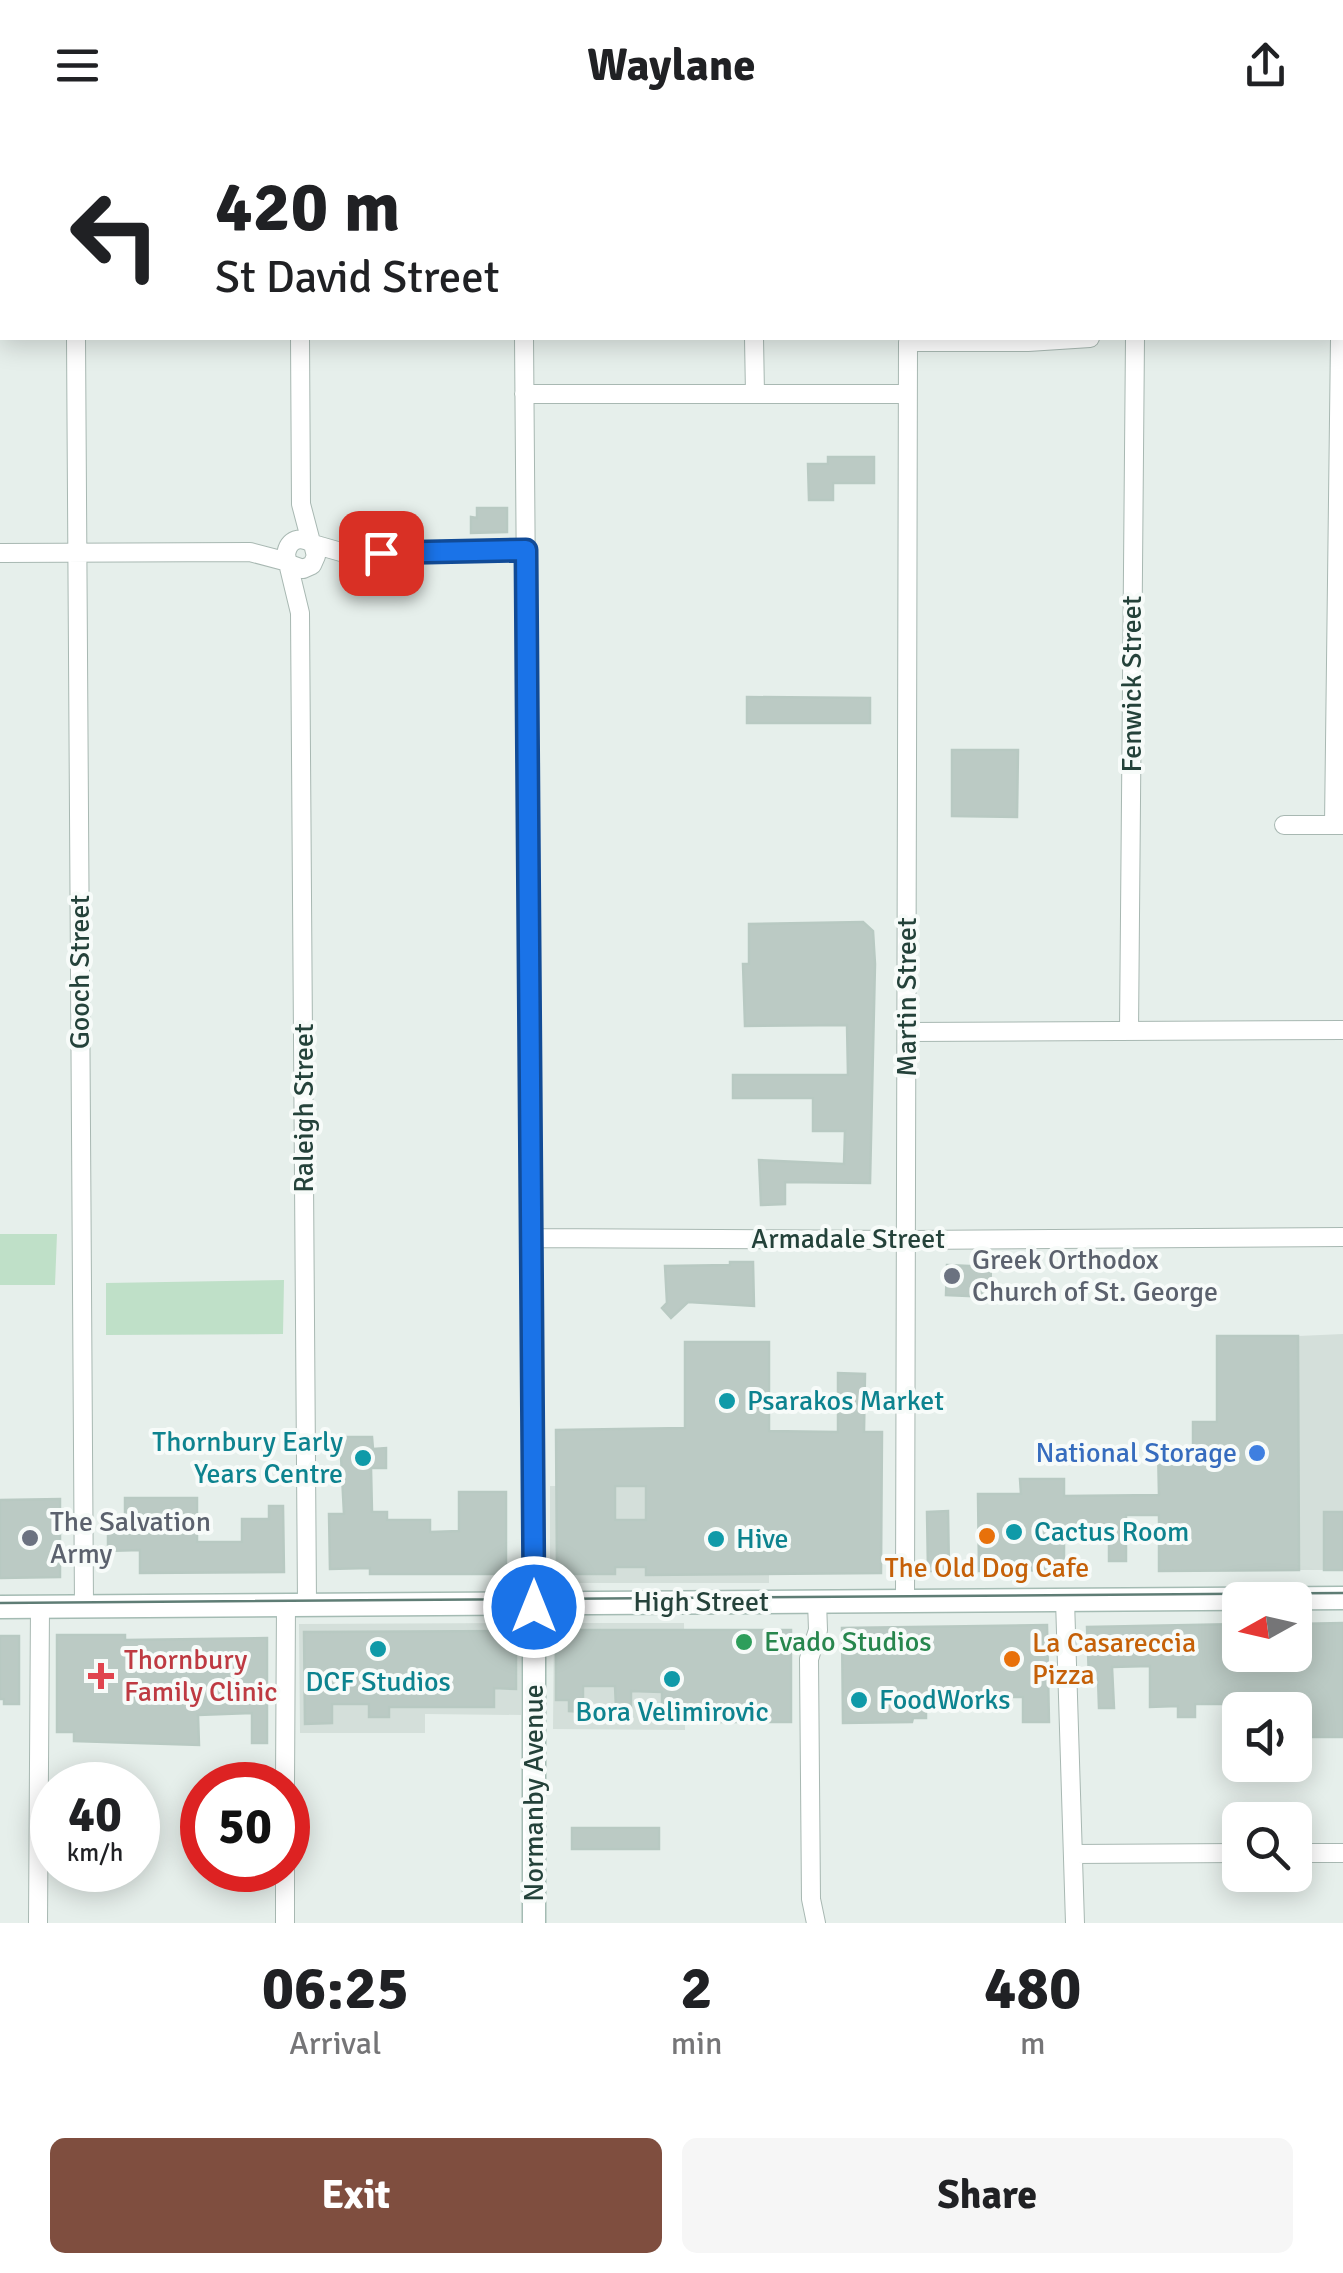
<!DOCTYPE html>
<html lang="en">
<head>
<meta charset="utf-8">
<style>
  :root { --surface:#fff; --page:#f6f6f6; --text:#202124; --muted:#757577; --accent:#7f4e3f }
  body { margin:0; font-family:Signika,sans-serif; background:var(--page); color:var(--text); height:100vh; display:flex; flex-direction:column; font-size:38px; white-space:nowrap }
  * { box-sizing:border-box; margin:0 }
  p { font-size:32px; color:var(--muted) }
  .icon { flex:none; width:55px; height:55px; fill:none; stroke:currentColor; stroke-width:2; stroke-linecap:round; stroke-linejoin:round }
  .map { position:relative; height:1793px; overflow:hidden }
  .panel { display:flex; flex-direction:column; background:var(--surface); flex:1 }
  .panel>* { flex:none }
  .guide { position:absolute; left:0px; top:0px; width:1345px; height:210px; box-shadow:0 5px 25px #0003; background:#fff; color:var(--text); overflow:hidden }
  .needle { width:65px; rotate:262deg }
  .controls { position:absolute; left:1222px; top:1452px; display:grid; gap:20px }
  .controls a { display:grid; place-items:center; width:90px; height:90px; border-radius:15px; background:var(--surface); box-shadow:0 5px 25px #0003; font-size:50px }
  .speed { position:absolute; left:30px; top:1632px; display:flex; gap:20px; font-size:50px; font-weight:700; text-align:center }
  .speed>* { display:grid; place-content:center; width:130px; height:130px; border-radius:50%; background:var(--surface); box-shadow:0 5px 25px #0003; line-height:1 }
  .speed small { font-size:25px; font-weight:400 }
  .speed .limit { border:15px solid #d22; background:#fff; color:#111 }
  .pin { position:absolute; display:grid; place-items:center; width:85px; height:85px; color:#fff; margin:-42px; border-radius:20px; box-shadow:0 5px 15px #0006 }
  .me { position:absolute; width:110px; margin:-55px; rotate:0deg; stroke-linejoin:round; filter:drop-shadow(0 0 8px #0008) }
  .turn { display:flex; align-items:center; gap:35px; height:210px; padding:0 50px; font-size:45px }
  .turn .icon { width:130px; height:130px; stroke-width:2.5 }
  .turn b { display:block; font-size:70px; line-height:85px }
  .eta { display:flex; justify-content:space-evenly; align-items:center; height:170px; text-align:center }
  .eta b { font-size:60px; font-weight:700; line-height:70px }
  .action { display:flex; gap:20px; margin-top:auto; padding:20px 50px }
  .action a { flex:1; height:115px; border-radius:15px; background:var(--accent); color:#fff; font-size:40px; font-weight:700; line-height:115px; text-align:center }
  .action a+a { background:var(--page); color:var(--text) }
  header { display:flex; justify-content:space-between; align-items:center; height:130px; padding:0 50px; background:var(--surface); font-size:45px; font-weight:700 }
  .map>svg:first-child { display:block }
  .built { fill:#d4dfda }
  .green { fill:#bfe0c8 }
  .building { fill:#bbcac4; stroke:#b8c9c2; stroke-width:2.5; fill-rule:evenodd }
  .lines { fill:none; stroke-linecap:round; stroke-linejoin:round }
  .minor-casing { stroke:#a8b8b2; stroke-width:20 }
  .secondary-casing { stroke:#a4bbb3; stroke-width:25 }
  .minor { stroke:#fff; stroke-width:18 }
  .secondary { stroke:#fff; stroke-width:22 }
  .tram { stroke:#5f7d75; stroke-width:2.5 }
  .route-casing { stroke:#114b97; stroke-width:25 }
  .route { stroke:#1a73e8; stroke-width:18 }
  .worship-dot { fill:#6b7280; stroke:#f7fbf9; stroke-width:4 }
  .culture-dot { fill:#0f9aa8; stroke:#f7fbf9; stroke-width:4 }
  .shop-dot { fill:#3f7fe0; stroke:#f7fbf9; stroke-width:4 }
  .food-dot { fill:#e8710a; stroke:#f7fbf9; stroke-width:4 }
  .leisure-dot { fill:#2e9e5b; stroke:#f7fbf9; stroke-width:4 }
  .health-dot { fill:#e0444e; stroke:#f7fbf9; stroke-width:4 }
  .labels { text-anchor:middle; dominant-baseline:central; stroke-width:8; stroke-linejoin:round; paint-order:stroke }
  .street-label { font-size:28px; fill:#24423a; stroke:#f7fbf9 }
  .worship-label { font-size:28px; fill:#5b616d; stroke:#f7fbf9; text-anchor:start }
  .culture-label { font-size:28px; fill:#0d838f; stroke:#f7fbf9; text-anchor:start }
  .shop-label { font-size:28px; fill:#366cbe; stroke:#f7fbf9; text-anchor:end }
  .food-label { font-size:28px; fill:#c56008; stroke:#f7fbf9 }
  .leisure-label { font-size:28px; fill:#27864d; stroke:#f7fbf9; text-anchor:start }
  .health-label { font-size:28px; fill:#be3a42; stroke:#f7fbf9; text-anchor:start }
</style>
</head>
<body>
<header><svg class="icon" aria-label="menu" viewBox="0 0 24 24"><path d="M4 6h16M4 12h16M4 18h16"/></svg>Waylane<svg class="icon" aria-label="share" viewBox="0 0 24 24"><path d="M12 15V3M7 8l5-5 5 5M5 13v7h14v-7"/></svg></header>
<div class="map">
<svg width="1343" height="1793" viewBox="0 0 1343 1793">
  <rect width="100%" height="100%" fill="#e6efeb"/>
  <!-- built -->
  <path class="built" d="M1343,1204V1440H1299L1298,1206Z
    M550,1356H769V1453H550Z
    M522,1493L521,1585L425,1584V1603H300L299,1494Z
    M554,1493H684L685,1600L553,1599Z"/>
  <!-- green -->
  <path class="green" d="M0,1104H57L55,1155H0Z
    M284,1150L283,1204L106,1205V1153Z"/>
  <!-- building -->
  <path class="building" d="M828,327H874V353H833V370H809L808,334H828Z
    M477,378H507V402L471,403V387L477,388Z
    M747,567L870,568V593H747Z
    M952,620H1018L1017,687L952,686Z
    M863,792L873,801L875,834L870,1053L785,1052V1074L761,1075L759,1030L844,1034L845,1001H813V968H733V945H848L847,895L745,896L743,834H749V794Z
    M730,1132H753L754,1176L688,1172L671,1188L662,1178L667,1173L665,1136L730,1135Z
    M947,1135L991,1137L990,1167L946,1165Z
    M1217,1206H1298L1299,1440L1159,1441V1385H1126V1431H1109V1397H1064V1440L979,1441L978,1364H1021L1020,1349H1064V1366L1159,1365L1158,1317H1193V1292H1217Z
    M685,1212H769V1301L838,1302V1243L865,1244L864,1302H882L881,1443L646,1445V1437H615V1444H557L556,1300L685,1298ZM615,1356H646V1390H615Z
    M340,1307H372L373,1319L386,1318V1338H371L372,1382H387V1390H430V1402L459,1401V1362H506V1444H370V1438L330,1439L329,1384H344Z
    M125,1368H197V1412H242V1389H269V1376H283L284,1442L140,1443V1420L108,1421V1396H125Z
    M60,1369V1447L0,1448V1370Z
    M948,1381L949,1441H928L927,1382Z
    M1324,1382H1343V1440H1324Z
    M1343,1493V1607H1304L1303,1595H1295V1580H1240V1595H1224V1574H1195V1587H1178V1576L1150,1577V1536L1112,1537L1114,1578H1099L1098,1548H1089L1087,1497L1239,1494V1525H1295V1494Z
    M1047,1495L1049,1592H1023V1567H969V1573H956V1577L926,1576V1588H913L912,1592L843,1593L842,1498Z
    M556,1500H791V1592H662V1562L631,1561V1578H616L615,1556H583V1582L569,1581V1570H556Z
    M516,1501V1559L494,1558V1577H389V1587H369V1574H332V1593L305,1594L304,1502Z
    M57,1505H125V1510L267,1508V1613H252V1583L198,1585L199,1615L74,1611V1602H57Z
    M0,1506H19V1574H4V1569H0Z
    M572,1698H659V1719H572Z"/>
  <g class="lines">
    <defs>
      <path id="minor" d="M74,0V2
        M299,0V2
        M522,0V2
        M752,0V2
        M1032,2L1033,0
        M76,208L84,1476
        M300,208L301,374L311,412
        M524,208L534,1473
        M754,208L755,264
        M524,264H905
        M313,414L348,424L526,420
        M0,423L250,422L288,432
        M289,434L303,439L312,435L316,426L313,414C301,405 288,409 286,425L300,483L307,1474
        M1284,695H1343
        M1334,695L1340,208
        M1129,901L1135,208
        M907,902L1343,900
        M532,1108L908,1110L1343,1107
        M905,1470L908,212H1028L1090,208
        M1065,1470L1075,1793
        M285,1655L286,1474
        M1295,1723H1343
        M1073,1724L1240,1723
        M285,1740V1793
        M38,1793L40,1477
        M816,1793L811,1769L809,1529L818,1500L817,1471"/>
      <path id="secondary" d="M0,1477L1343,1468
        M534,1793V1473"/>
    </defs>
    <!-- minor casing -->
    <use href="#minor" class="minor-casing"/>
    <!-- secondary casing -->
    <use href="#secondary" class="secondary-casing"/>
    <!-- minor -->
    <use href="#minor" class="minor"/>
    <!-- secondary -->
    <use href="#secondary" class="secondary"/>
    <!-- tram -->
    <path class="tram" d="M0,1473L1343,1463"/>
  </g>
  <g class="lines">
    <defs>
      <path id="route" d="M381,423L526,420L534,1477"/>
    </defs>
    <!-- route casing -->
    <use href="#route" class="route-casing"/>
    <!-- route -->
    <use href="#route" class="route"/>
  </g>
  <!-- markers -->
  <g class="worship-dot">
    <circle cx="952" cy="1146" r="10"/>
    <circle cx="30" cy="1408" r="10"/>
  </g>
  <g class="culture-dot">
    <circle cx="727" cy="1271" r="10"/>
    <circle cx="363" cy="1328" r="10"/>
    <circle cx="1014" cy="1402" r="10"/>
    <circle cx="716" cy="1409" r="10"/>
    <circle cx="378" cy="1519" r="10"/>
    <circle cx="672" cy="1549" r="10"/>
    <circle cx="859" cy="1570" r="10"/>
  </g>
  <circle class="shop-dot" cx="1257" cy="1323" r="10"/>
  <g class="food-dot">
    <circle cx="987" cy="1406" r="10"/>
    <circle cx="1012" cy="1529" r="10"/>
  </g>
  <circle class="leisure-dot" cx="744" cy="1512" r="10"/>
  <path class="health-dot" d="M96 1531h10v10h10v10h-10v10h-10v-10h-10v-10h10z"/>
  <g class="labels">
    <!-- street labels -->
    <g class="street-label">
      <text transform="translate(1132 554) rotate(-90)">Fenwick Street</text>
      <text transform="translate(80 842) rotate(-90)">Gooch Street</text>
      <text transform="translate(907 867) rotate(-90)">Martin Street</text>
      <text transform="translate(304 978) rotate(-90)">Raleigh Street</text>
      <text x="848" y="1109">Armadale Street</text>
      <text x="701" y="1472">High Street</text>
      <text transform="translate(534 1663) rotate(-90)">Normanby Avenue</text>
    </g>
    <!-- worship labels -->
    <g class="worship-label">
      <text x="972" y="1130">Greek Orthodox<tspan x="972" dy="32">Church of St. George</tspan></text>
      <text x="50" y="1392">The Salvation<tspan x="50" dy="32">Army</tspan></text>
    </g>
    <!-- culture labels -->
    <g class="culture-label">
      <text x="747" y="1271">Psarakos Market</text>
      <text x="343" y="1312" text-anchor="end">Thornbury Early<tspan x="343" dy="32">Years Centre</tspan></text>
      <text x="1034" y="1402">Cactus Room</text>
      <text x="736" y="1409">Hive</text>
      <text x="378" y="1552" text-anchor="middle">DCF Studios</text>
      <text x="879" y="1570">FoodWorks</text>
      <text x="672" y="1582" text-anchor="middle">Bora Velimirovic</text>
    </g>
    <!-- shop labels -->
    <g class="shop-label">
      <text x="1237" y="1323">National Storage</text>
    </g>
    <!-- food labels -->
    <g class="food-label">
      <text x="987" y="1438">The Old Dog Cafe</text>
      <text x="1032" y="1513" text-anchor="start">La Casareccia<tspan x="1032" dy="32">Pizza</tspan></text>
    </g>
    <!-- leisure labels -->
    <g class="leisure-label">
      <text x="764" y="1512">Evado Studios</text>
    </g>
    <!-- health labels -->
    <g class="health-label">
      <text x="124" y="1530">Thornbury<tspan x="124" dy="32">Family Clinic</tspan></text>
    </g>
  </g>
</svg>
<div class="controls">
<a><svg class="needle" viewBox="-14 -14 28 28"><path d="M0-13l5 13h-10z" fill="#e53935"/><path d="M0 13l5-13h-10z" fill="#757577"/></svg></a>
<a><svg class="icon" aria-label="sound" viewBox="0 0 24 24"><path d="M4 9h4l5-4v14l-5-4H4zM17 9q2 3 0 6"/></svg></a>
<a><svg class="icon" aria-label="search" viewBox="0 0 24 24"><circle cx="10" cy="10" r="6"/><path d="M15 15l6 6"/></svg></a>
</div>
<div class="speed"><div>40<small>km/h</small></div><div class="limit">50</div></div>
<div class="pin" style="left:381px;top:423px;background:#d93025"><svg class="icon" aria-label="arrive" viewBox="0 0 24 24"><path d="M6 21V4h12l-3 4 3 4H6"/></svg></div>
<svg class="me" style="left:534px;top:1477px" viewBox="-20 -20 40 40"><circle r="17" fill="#1a73e8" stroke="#fff" stroke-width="3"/><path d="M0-11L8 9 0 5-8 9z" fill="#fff"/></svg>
<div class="guide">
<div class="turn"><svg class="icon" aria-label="left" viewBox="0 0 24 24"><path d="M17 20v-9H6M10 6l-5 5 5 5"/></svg><div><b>420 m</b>St David Street</div></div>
</div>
</div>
<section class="panel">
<div class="eta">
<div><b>06:25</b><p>Arrival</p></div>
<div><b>2</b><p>min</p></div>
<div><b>480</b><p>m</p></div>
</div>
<div class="action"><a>Exit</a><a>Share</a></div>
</section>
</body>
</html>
